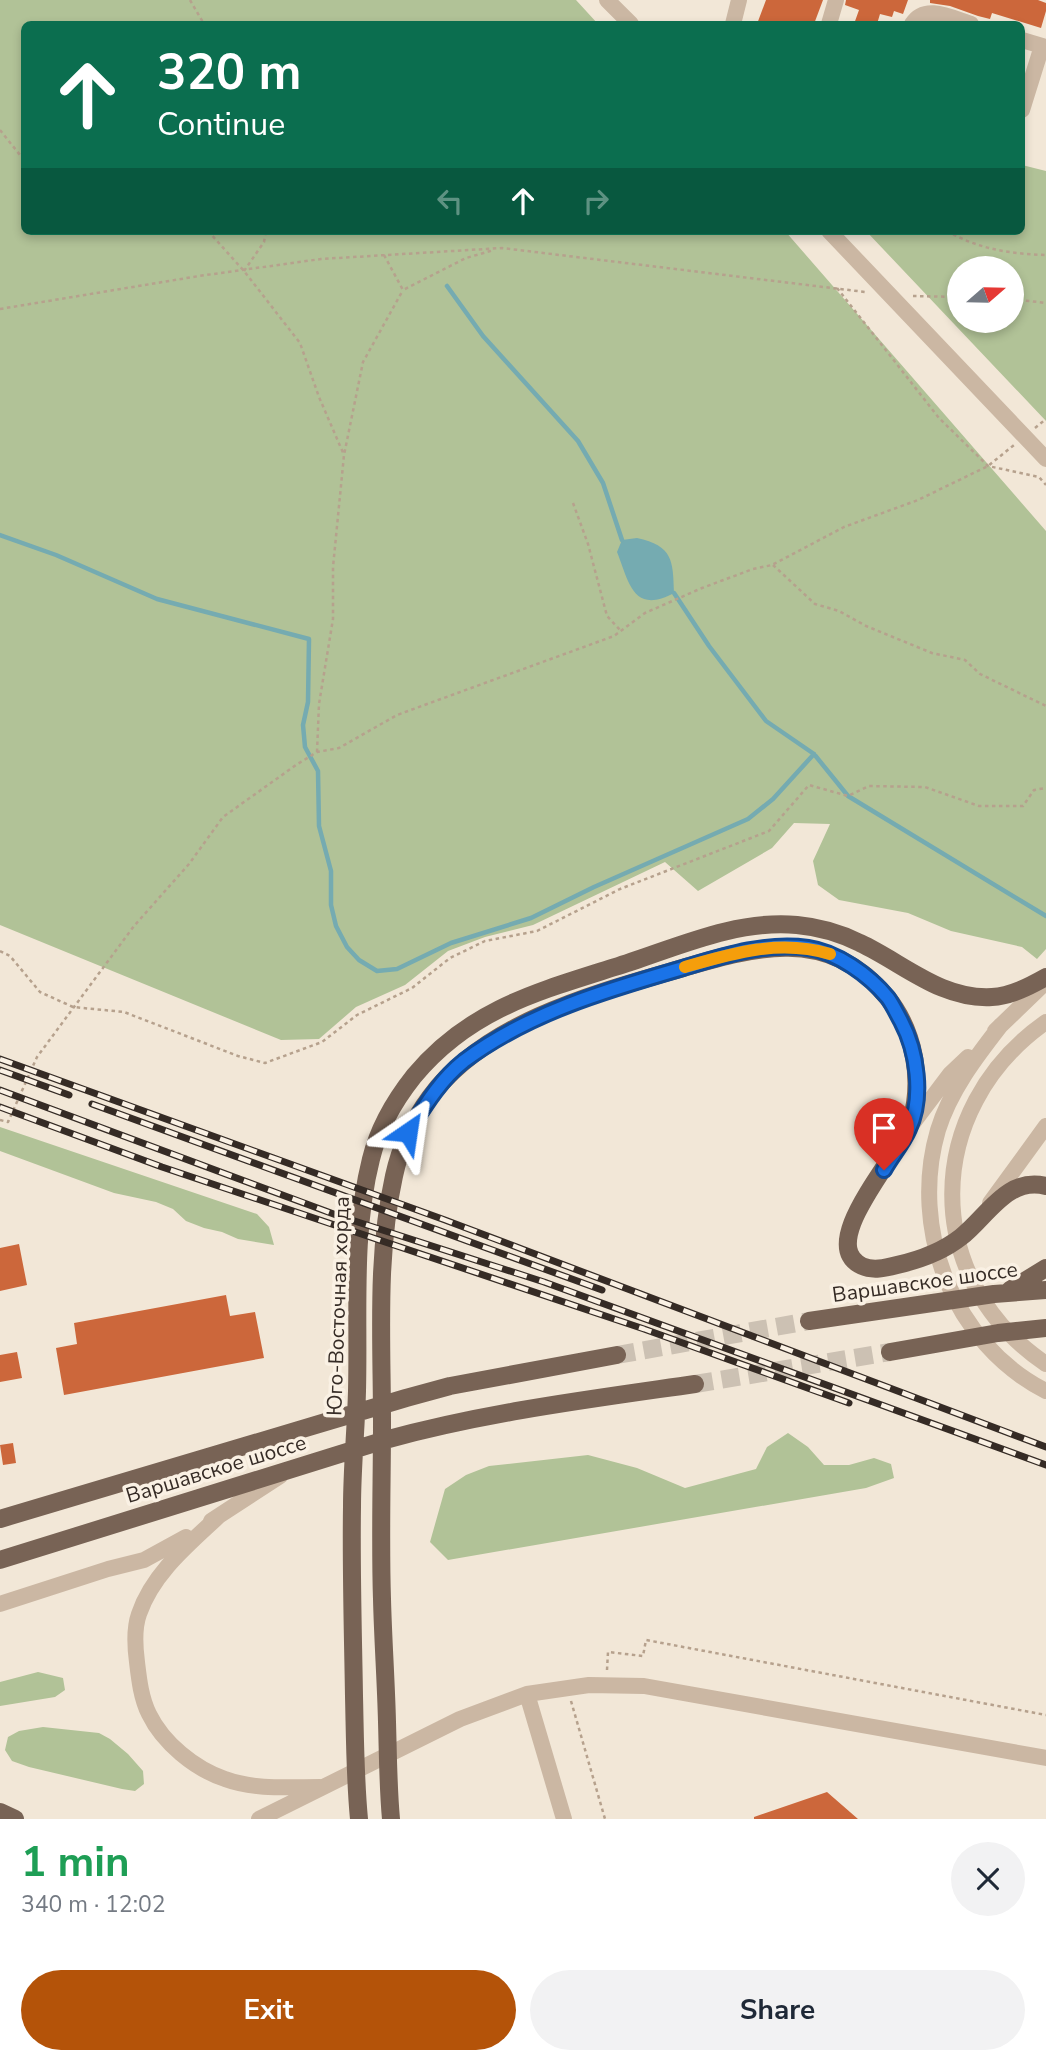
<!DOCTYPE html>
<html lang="en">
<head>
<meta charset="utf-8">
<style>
  :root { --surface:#fff; --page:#f2f2f3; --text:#1f2937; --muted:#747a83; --accent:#b45309 }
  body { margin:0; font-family:"Nunito Sans",sans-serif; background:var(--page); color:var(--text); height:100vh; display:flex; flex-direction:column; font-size:26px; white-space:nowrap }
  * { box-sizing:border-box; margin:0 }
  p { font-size:23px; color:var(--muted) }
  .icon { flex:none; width:38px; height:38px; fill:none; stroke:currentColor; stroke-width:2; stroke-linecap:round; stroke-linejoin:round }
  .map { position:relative; height:1819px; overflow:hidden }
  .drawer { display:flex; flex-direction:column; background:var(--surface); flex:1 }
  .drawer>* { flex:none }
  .top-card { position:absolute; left:21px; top:21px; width:1004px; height:214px; border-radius:10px; box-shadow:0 4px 10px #0003; background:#0b6e4f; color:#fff; overflow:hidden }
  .needle { width:46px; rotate:70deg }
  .tools { position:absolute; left:947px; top:256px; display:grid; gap:14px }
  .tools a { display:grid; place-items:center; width:77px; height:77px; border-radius:50%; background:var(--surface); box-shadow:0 4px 10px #0003; font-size:35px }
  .pin { position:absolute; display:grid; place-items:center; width:60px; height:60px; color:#fff; margin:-72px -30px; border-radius:50% 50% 50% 0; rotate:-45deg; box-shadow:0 0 7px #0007 }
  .pin .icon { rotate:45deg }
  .me { position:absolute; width:77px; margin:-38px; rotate:32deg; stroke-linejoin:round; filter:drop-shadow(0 0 5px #0008) }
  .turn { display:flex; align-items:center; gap:24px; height:147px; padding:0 21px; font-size:32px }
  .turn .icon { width:91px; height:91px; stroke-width:2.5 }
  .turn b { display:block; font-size:49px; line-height:60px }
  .lanes { display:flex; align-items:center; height:66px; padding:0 21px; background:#0003; justify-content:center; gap:35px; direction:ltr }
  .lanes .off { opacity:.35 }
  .round { display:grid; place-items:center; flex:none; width:74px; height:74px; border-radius:37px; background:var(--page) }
  .headline { display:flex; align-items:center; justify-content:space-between; height:119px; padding:0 21px }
  h1 { font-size:42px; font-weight:700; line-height:52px; color:#1e9e55 }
  .action { display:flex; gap:14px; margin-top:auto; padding:14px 21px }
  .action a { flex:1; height:80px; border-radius:42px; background:var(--accent); color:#fff; font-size:28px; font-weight:700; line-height:80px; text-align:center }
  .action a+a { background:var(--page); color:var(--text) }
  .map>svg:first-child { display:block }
  .green { fill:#b1c297; fill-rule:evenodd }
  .water { fill:#75abb1 }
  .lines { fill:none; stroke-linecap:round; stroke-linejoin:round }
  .stream { stroke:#75abb1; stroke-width:4.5 }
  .building { fill:#cc673b }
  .major-tunnel { stroke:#ccc1b3; stroke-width:18; stroke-dasharray:18 9; stroke-linecap:butt }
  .path { stroke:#b6a18d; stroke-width:2.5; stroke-dasharray:3.5 3.5; stroke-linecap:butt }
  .minor { stroke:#cbb7a3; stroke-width:16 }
  .major { stroke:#786355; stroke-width:18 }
  .rail-casing { stroke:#352b25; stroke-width:7 }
  .rail { stroke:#faf1e4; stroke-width:4.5; stroke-dasharray:13; stroke-linecap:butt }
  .route-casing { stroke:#114b97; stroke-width:18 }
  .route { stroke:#1a73e8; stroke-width:12 }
  .slow { stroke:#f59e0b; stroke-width:12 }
  .labels { text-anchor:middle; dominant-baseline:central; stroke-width:7; stroke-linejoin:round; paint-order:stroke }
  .street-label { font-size:21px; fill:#352b25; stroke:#faf1e4 }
</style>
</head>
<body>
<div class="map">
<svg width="1046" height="1819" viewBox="0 0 1046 1819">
  <rect width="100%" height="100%" fill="#f2e7d7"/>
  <!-- green -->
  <path class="green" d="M0,0H576L598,24H24V231H785L1046,531V949L1037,959L1022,947L951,931L908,913L839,900L818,885L813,861L830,824L794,823L772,848L698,891L665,862L533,925L485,937L448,951L405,985L356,1007L319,1039L281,1040L0,925Z
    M1022,165L1046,171V421L866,231H1022ZM959,268H1012V320H959Z
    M0,1127L257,1214L269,1227L274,1245L238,1239L222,1232L204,1228L186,1221L173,1209L156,1202L114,1193L0,1151Z
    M788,1433L808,1447L824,1465H849L874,1458L891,1464L894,1478L866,1488L448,1560L430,1542L445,1489L466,1475L489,1466L588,1455L637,1468L685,1488L756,1469L767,1447Z
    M38,1672L63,1678L65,1690L55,1697L0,1706V1682Z
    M43,1727L99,1733L110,1739L128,1754L143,1771L144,1784L135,1791L122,1789L29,1767L12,1761L5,1750L8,1737L19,1731Z"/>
  <!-- water -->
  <path class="water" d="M637,538C673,546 673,560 674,593C633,615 629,582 617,552L622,540Z"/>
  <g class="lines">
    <!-- stream -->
    <path class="stream" d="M447,286L483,336L578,441L603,483L622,540
      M0,535L56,555L157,599L309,639L308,702L303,725L305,747L318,771L319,826L331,871V905L336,926L347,947L359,960L377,971L397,969L451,943L531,918L594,887L748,819L773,799L814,754
      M674,593L709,646L766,721L814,754L848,796L1046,916"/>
  </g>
  <!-- building -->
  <path class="building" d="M766,0H823L814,24H757Z
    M846,0H908L903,14L894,11L892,17L880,14L877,24H854L859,10L845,5Z
    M930,0H1038L1046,3V11L1041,28L992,13L990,19L978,16L950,6L930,3Z
    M19,1244L27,1285L0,1291V1248Z
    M226,1295L230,1316L255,1312L264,1358L64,1395L56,1348L77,1344L74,1323Z
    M17,1352L22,1378L0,1382V1355Z
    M13,1443L16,1463L3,1465L0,1445Z
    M827,1792L858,1819H754V1817Z"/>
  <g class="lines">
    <!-- major-tunnel -->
    <path class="major-tunnel" d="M617,1355L809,1321
      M695,1384L890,1352"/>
    <!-- path -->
    <path class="path" d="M190,0L204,24
      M0,130L24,160
      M208,231L244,271L300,343L319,397L344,455
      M947,231C978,249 1011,254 1046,255
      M384,255L403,290L466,258L494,250
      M244,271L264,242L266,231
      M837,288L939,418L988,466L1039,477L1046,485
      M913,296L959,297
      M1012,299L1046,303
      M0,309L199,276L321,259L502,248L865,292
      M1035,428L1046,419
      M573,503L588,544L607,616L620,630
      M773,565L815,604L839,611L866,626L932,653L965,660L980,674L1046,706
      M317,752L319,704L333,619V567L344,455L363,362L403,290
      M0,951L10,956L40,992L73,1007L124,1012L238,1056L265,1063L322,1042L357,1015L412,988L450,958L485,941L537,931L620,889L769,831L809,785L848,796L869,786L925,787L979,806H1023L1034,790L1046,788
      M0,1120L8,1122L37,1057L134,926L189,864L223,817L296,765L317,752L339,748L397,715L614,636L645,613L702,588L753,569L772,565L844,527L918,500L988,466L1014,445
      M607,1670L608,1652L643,1656L646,1640L1046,1715
      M571,1701L605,1819"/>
    <!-- minor -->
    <path class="minor" d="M607,0L631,24
      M733,24L739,0
      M829,24L836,0
      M912,24C925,3 952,18 971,24
      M1022,40L1046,47
      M1022,110L1042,46
      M829,231L1046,459
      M1046,1022C922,1109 920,1279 1046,1364
      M1001,1025C976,1057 950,1091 938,1130C909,1229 953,1344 1046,1391
      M995,1031L1046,982
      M910,1127L950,1074L968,1057
      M990,1203L1046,1126
      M220,1515C189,1544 153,1573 139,1614C134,1628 135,1647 137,1662C139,1679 141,1698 149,1714C163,1743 195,1769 225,1779C255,1790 289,1787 320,1787
      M211,1521L280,1476
      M0,1604L108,1569L144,1560L186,1537
      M527,1694L564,1819
      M259,1819L460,1719L527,1694L589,1685L644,1686L1046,1758"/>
    <!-- major -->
    <path class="major" d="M1010,1290L1046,1268
      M809,1321L994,1294L1046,1290
      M890,1352L998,1333L1046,1328
      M0,1519L406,1398L450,1386L617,1355
      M0,1560L385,1440C487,1412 591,1399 695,1384
      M0,1812L15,1819
      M359,1819C355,1778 355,1737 354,1696C353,1633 351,1570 352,1507C352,1468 356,1429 357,1391C359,1314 352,1234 371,1159C378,1130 395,1100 414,1076C469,1010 536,992 615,967C673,949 735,919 797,925C819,927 840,933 860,943C903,963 941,1000 992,997C1011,996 1030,986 1046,977
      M391,1819C388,1787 388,1754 387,1722C386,1681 383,1640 382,1599C380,1540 382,1481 382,1422C382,1341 376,1257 394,1176C400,1148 413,1120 430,1097C485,1023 592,994 676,970C753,947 828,925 887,997C915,1032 923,1080 911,1122C903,1152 814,1243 862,1266C873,1271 885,1268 897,1265C919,1260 942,1252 961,1237C987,1217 1007,1176 1046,1186"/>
    <defs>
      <path id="rail" d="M0,1059L445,1220L1046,1447
        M0,1070L69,1095
        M0,1090L339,1216L544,1282L1046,1465
        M92,1104L602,1290
        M0,1107L162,1167L644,1329L849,1403"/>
    </defs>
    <!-- rail casing -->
    <use href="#rail" class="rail-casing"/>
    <!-- rail -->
    <use href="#rail" class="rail"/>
  </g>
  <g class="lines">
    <defs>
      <path id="route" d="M408,1132C424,1107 440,1080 464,1061C528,1013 607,990 683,968C723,956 765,942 808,948C837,952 869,975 888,998C893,1005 897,1014 901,1021C917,1051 924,1097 909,1129C903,1143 892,1156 884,1170"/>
    </defs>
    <!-- route casing -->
    <use href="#route" class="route-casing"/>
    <!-- route -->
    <use href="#route" class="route"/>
    <!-- slow -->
    <path class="slow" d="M685,967C733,953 780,939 830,954"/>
  </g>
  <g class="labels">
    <!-- street labels -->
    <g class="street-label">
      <text transform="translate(925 1282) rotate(-8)">Варшавское шоссе</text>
      <text transform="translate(338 1306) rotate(-88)">Юго-Восточная хорда</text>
      <text transform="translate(216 1469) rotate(-17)">Варшавское шоссе</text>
    </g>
  </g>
</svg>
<div class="tools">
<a><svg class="needle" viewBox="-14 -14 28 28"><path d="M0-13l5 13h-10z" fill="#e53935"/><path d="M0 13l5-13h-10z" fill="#747a83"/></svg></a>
</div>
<div class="pin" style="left:884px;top:1170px;background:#d93025"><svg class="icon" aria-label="arrive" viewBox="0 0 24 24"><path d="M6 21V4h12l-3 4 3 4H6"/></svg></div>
<svg class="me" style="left:408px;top:1132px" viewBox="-20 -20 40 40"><path d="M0-17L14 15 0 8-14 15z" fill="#1a73e8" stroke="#fff" stroke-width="4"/></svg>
<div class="top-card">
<div class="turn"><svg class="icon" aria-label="ahead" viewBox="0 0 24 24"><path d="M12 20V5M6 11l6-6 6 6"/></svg><div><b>320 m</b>Continue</div></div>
<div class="lanes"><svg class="icon off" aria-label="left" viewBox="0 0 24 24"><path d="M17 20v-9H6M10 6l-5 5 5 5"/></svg><svg class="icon" aria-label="ahead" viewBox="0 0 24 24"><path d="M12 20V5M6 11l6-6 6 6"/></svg><svg class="icon off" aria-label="right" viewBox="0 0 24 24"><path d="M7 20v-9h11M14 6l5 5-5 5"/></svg></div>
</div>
</div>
<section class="drawer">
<div class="headline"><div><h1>1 min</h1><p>340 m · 12:02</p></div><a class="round"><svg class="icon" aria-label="close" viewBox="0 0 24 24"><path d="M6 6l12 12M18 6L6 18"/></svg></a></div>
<div class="action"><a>Exit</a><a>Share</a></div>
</section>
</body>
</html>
